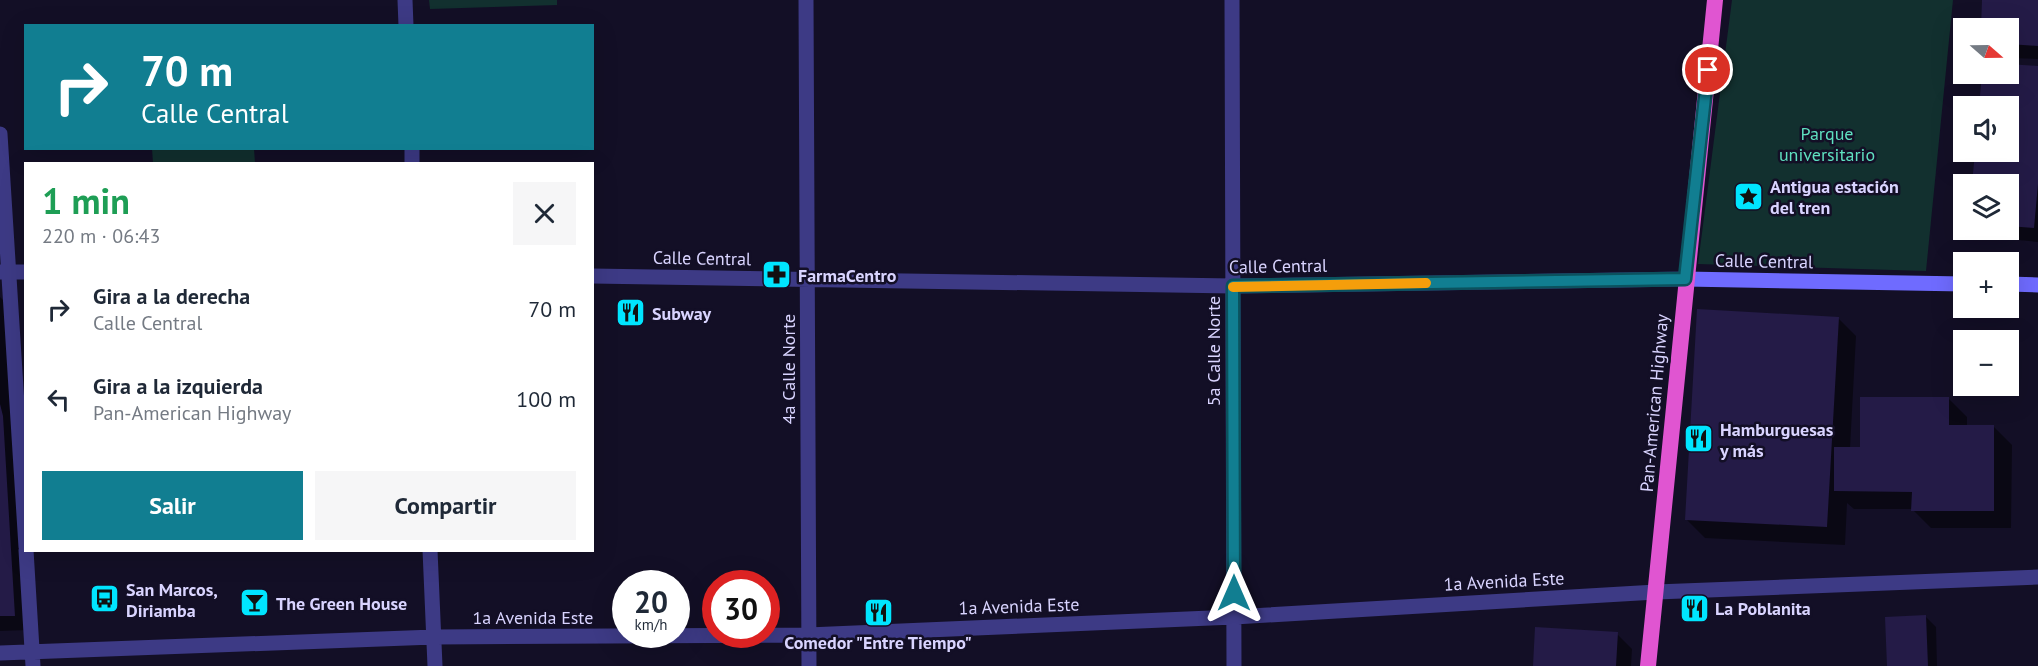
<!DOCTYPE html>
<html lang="es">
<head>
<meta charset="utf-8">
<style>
  :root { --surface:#fff; --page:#f6f6f7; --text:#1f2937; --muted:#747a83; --accent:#117e91 }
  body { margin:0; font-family:"PT Sans",sans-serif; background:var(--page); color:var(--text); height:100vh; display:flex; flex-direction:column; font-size:22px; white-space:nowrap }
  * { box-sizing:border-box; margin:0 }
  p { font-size:20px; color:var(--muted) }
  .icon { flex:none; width:33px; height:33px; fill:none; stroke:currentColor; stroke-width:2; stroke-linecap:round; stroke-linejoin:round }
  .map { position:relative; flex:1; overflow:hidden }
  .details { position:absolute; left:24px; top:162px; width:570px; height:390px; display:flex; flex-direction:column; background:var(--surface); border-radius:0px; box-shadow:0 6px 24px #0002 }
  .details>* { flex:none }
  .hud { position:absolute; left:24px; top:24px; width:570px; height:126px; border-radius:0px; box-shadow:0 6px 24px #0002; background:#117e91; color:#fff; overflow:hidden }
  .needle { width:39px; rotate:110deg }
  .tools { position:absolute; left:1953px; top:18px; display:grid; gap:12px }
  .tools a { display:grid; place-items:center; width:66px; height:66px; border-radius:0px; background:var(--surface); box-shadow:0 6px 24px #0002; font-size:30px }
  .speed { position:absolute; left:612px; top:570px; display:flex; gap:12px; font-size:30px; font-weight:700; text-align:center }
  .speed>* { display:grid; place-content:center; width:78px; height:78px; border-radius:50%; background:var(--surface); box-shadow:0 6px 24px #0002; line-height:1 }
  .speed small { font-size:15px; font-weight:400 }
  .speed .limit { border:9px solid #d22; background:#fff; color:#111 }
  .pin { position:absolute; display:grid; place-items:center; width:51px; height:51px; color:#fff; margin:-26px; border:3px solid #fff; border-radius:50%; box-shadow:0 2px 6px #0007 }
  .me { position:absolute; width:66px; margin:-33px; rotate:0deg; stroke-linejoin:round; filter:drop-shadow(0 0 4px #0008) }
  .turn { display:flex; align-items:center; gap:21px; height:126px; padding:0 18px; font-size:27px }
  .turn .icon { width:78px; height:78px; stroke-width:2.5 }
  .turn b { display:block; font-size:42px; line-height:51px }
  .round { display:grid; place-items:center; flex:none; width:63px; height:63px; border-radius:0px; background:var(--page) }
  .overview { display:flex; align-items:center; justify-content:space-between; height:102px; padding:0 18px }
  h1 { font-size:36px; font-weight:800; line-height:45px; color:#1e9e55 }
  .action { display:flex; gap:12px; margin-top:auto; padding:12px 18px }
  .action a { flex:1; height:69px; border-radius:0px; background:var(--accent); color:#fff; font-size:24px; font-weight:800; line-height:69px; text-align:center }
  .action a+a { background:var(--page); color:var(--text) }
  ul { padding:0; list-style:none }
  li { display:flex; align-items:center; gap:18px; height:90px; padding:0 18px }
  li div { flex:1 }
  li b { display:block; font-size:22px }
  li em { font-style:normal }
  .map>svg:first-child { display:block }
  .green { fill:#12302f }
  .shadow { fill:#0007 }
  .building { fill:#241b47 }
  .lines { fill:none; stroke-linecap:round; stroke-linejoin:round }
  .minor { stroke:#3d3a85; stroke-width:15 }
  .secondary { stroke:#6f6bff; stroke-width:15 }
  .trunk { stroke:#e055d1; stroke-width:16 }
  .route-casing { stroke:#0b525e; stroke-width:15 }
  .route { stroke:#117e91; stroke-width:10 }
  .slow { stroke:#f59e0b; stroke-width:10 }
  .labels { text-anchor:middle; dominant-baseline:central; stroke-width:5; stroke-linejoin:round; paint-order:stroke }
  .park-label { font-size:18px; fill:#5fe0c0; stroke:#130f26 }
  .poi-label { font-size:18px; font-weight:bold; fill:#d9d4ff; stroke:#130f26; text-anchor:start }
  .street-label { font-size:18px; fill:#d9d4ff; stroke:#130f26 }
</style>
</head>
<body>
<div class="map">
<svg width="2038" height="666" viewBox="0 0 2038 666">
  <rect width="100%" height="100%" fill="#130f26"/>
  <!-- green -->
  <path class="green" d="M429,0H557V5L430,9Z
    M1732,0H1953L1926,271L1698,264Z
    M152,149H254L255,163H153Z"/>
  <!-- shadow -->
  <path class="shadow" d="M1984,0H2038V59L2008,58V28H1982Z
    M2038,68V242L1985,237L1978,230H2008V184H1974L1977,152H2008V106H1981L1984,74H2008Z
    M0,297L9,306L29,630L0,631Z
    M1838,318L1856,336L1850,448H1861L1948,398L1967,417V427H1994L2012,445L2011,528H1931L1912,509H1854L1847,503L1845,545L1705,538L1687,520Z
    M1926,617L1936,627L1937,666H1888Z
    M1617,634L1632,649L1631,666H1535Z"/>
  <!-- building -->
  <path class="building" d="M1982,0H2038V46L2008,44V28H1981Z
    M2008,64L2038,66V184L2034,228L2008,226V184H1972L1975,152H2008V106H1979L1982,74H2008Z
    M1697,309L1839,317L1827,527L1685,520Z
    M1860,397H1949V425H1994V511H1911L1912,492L1834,491V447H1860Z
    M0,404L3,416L15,616H0Z
    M1926,615L1928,666H1887L1885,617Z
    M1535,627L1618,632L1616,666H1533Z"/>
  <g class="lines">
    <!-- minor -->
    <path class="minor" d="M405,0L406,26
      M806,0L809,666
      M1232,0L1234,666
      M0,134L26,547
      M412,148V164
      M0,272H26
      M592,276L1233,286L1685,279
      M26,550L33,666
      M430,550L435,666
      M0,653L434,637L808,635L1234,617L1656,592L2038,577"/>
    <!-- secondary -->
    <path class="secondary" d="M1685,279L1964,284
      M2008,284L2038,285"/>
    <!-- trunk -->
    <path class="trunk" d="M1648,666L1715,0"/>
  </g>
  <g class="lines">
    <defs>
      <path id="route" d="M1234,593L1233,286L1685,279L1708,70"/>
    </defs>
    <!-- route casing -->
    <use href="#route" class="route-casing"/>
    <!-- route -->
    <use href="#route" class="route"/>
    <!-- slow -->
    <path class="slow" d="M1233,287L1426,283"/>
  </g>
  <!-- icons -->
  <defs>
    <symbol id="sight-square" viewBox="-11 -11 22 22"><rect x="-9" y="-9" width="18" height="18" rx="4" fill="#00e5ff" stroke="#130f26"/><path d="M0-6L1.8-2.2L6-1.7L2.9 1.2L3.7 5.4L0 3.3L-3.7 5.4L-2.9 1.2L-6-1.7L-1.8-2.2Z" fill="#111"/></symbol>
    <symbol id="pharmacy-square" viewBox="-11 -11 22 22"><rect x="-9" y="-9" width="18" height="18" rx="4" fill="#00e5ff" stroke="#130f26"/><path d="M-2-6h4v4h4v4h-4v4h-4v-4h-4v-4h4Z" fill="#111"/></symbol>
    <symbol id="restaurant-square" viewBox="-11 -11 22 22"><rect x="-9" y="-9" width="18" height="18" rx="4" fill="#00e5ff" stroke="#130f26"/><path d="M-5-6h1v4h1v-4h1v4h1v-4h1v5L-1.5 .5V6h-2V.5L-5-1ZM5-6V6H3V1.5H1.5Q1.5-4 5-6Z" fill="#111"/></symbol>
    <symbol id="bus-square" viewBox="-11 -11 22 22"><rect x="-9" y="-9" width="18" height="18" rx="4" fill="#00e5ff" stroke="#130f26"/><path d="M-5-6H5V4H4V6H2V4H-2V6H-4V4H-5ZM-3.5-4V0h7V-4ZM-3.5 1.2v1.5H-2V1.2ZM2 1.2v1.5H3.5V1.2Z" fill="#111"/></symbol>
    <symbol id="bar-square" viewBox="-11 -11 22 22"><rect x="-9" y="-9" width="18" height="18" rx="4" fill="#00e5ff" stroke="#130f26"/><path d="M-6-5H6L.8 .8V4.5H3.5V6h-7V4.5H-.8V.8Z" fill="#111"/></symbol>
  </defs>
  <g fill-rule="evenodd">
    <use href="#sight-square" x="1732" y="180" width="33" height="33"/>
    <use href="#pharmacy-square" x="760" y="258" width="33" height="33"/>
    <use href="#restaurant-square" x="614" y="296" width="33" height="33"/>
    <use href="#restaurant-square" x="1682" y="422" width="33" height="33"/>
    <use href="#bus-square" x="88" y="582" width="33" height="33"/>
    <use href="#bar-square" x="238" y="586" width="33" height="33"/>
    <use href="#restaurant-square" x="1678" y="592" width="33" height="33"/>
    <use href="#restaurant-square" x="862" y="596" width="33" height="33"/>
  </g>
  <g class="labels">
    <!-- park labels -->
    <g class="park-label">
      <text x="1827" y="133">Parque<tspan x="1827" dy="21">universitario</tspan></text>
    </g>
    <!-- poi labels -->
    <g class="poi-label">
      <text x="1770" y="186">Antigua estación<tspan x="1770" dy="21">del tren</tspan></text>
      <text x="798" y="275">FarmaCentro</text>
      <text x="652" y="313">Subway</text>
      <text x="1720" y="429">Hamburguesas<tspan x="1720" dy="21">y más</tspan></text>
      <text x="126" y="589">San Marcos,<tspan x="126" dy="21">Diriamba</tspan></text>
      <text x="276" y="603">The Green House</text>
      <text x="1715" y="608">La Poblanita</text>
      <text x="878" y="642" text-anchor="middle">Comedor "Entre Tiempo"</text>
    </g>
    <!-- street labels -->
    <g class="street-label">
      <text transform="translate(702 258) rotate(1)">Calle Central</text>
      <text transform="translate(1764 261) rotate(1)">Calle Central</text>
      <text transform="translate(1278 266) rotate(-1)">Calle Central</text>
      <text transform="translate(1213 351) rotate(-90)">5a Calle Norte</text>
      <text transform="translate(788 369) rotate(-90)">4a Calle Norte</text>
      <text transform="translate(1654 403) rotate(-85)">Pan-American Highway</text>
      <text transform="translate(1504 581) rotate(-3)">1a Avenida Este</text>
      <text transform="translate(1019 606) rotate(-2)">1a Avenida Este</text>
      <text x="533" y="617">1a Avenida Este</text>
    </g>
  </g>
</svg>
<div class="tools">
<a><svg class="needle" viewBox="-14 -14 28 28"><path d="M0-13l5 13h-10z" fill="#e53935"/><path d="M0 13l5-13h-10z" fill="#747a83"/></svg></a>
<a><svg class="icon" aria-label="sound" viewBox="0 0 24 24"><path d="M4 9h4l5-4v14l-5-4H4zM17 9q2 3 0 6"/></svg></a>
<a><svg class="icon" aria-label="layers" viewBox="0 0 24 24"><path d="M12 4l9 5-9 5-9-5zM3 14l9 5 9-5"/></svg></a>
<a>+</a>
<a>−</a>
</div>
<div class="speed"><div>20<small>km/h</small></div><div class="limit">30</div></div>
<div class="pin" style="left:1708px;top:70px;background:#d93025"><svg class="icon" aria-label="arrive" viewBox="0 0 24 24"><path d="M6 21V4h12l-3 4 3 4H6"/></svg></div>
<svg class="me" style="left:1234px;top:593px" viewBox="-20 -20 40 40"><path d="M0-17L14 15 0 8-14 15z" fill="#117e91" stroke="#fff" stroke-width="4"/></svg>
<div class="hud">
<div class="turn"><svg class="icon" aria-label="right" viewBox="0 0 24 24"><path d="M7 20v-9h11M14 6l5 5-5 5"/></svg><div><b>70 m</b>Calle Central</div></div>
</div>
<section class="details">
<div class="overview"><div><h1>1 min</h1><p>220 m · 06:43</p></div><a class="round"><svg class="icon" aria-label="close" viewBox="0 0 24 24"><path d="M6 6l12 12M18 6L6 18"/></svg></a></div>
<ul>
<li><svg class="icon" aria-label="right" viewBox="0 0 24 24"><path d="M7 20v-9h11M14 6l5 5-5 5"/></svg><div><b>Gira a la derecha</b><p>Calle Central</p></div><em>70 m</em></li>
<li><svg class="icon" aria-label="left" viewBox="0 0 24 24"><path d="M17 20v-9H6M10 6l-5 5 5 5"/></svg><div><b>Gira a la izquierda</b><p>Pan-American Highway</p></div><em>100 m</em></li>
</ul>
<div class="action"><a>Salir</a><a>Compartir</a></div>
</section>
</div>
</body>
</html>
